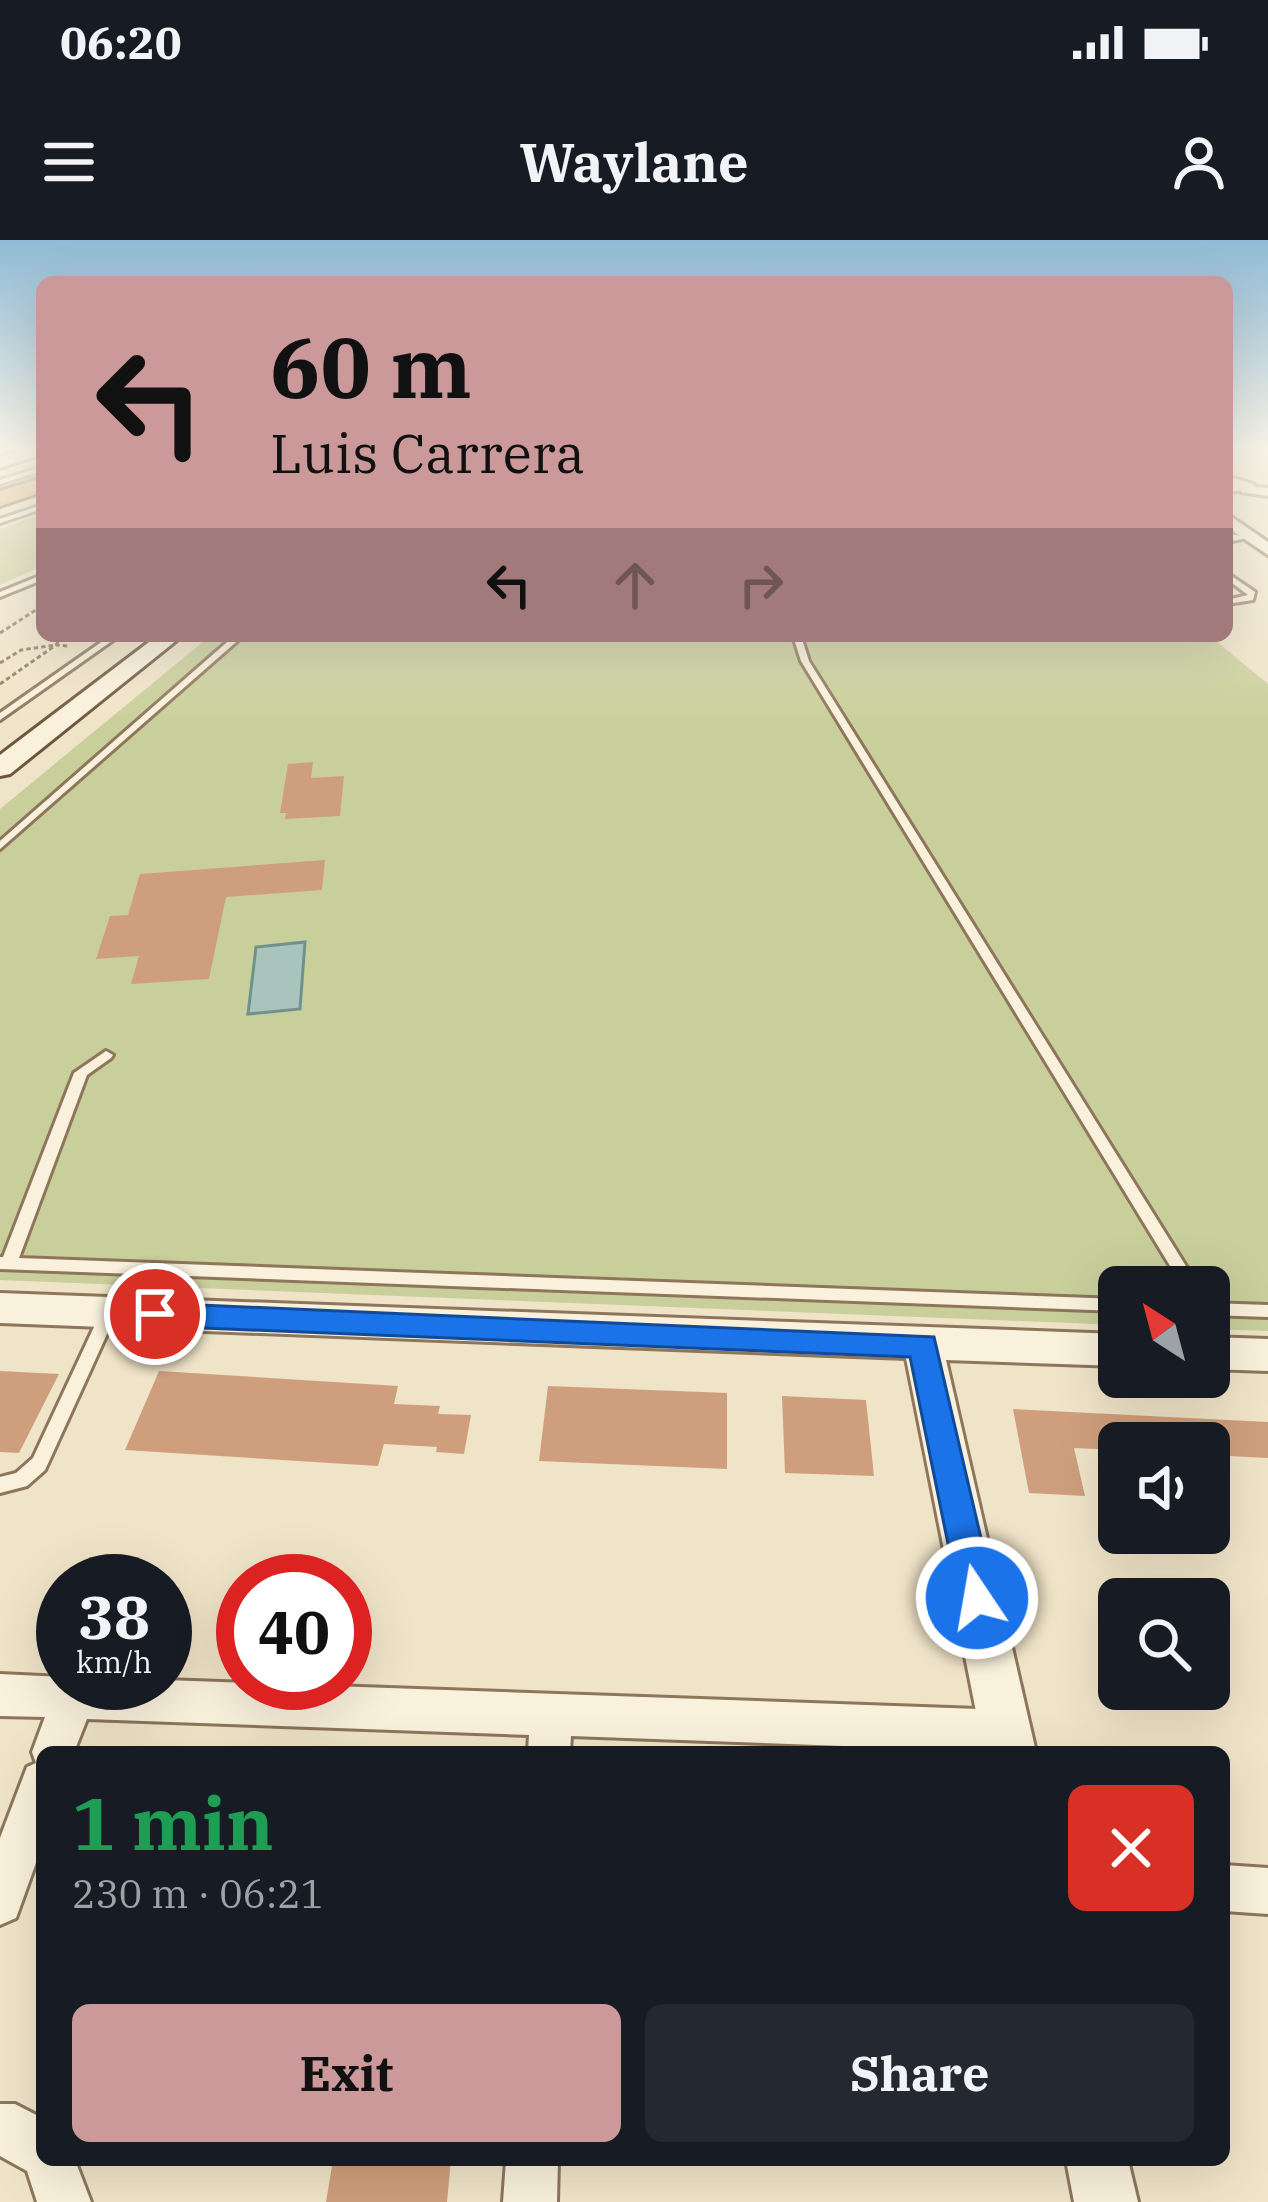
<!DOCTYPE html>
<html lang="en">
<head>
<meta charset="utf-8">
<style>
  :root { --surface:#171b24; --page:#242831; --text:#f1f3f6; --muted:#9ea1a6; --accent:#cc999b }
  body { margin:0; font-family:"IBM Plex Serif",serif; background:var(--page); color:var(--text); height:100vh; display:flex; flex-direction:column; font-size:45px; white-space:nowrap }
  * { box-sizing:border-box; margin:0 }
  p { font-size:39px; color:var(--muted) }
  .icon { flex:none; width:66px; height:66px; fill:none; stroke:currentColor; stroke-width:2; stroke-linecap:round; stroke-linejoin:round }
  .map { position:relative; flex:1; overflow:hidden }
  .panel { position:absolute; left:36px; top:1506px; width:1194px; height:420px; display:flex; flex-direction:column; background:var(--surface); border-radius:18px; box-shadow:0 12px 48px #0002 }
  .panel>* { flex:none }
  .hud { position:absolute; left:36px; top:36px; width:1197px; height:366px; border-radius:18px; box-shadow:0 12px 48px #0002; background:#cc999b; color:#111; overflow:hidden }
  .needle { width:78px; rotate:324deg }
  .tools { position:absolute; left:1098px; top:1026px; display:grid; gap:24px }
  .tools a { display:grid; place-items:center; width:132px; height:132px; border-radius:18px; background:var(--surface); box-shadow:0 12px 48px #0002; font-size:60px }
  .speed { position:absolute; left:36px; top:1314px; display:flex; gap:24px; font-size:60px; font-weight:700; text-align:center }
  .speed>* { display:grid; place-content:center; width:156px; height:156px; border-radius:50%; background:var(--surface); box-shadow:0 12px 48px #0002; line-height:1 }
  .speed small { font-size:30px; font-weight:400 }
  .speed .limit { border:18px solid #d22; background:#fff; color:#111 }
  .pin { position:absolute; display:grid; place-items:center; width:102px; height:102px; color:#fff; margin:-51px; border:6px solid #fff; border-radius:50%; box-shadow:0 3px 12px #0007 }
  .me { position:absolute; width:132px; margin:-66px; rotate:348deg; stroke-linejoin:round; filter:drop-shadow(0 0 9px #0008) }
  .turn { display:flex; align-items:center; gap:42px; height:252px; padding:0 36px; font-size:54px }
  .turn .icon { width:156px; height:156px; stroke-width:2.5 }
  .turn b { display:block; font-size:84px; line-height:102px }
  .lanes { display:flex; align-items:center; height:114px; padding:0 36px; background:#0003; justify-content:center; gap:60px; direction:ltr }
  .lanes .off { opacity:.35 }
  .round { display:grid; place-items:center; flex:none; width:126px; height:126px; border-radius:18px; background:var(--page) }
  .head { display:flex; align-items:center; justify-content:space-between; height:204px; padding:0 36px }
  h1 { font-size:72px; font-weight:700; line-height:90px; color:#1e9e55 }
  .action { display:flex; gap:24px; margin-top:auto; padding:24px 36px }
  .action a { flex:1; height:138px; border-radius:18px; background:var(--accent); color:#111; font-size:48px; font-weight:700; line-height:138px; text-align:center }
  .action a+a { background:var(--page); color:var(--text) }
  .status { display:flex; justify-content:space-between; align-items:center; height:84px; padding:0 60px; background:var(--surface); direction:ltr }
  .status svg { height:33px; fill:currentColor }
  header { display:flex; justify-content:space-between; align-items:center; height:156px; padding:0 36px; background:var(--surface); font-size:54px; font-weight:700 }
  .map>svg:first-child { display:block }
  .green { fill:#c9cf9b }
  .water { fill:#a9c4bc; stroke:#6f938a; stroke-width:3 }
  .building { fill:#cf9f7d }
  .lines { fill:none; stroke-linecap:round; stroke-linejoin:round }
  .service-casing { stroke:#8d765c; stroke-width:6 }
  .minor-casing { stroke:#8d765c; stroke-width:6 }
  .tertiary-casing { stroke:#8d765c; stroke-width:6 }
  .secondary-casing { stroke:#6f573f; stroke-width:6 }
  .motorway-casing { stroke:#5b4430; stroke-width:6 }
  .path { stroke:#8d765c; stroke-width:3; stroke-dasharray:4.5 3; stroke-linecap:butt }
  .service { fill:#faf1dc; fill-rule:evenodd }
  .minor { fill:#faf1dc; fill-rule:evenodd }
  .tertiary { fill:#faf1dc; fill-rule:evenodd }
  .secondary { fill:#faf1dc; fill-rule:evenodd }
  .motorway { fill:#e0a458; fill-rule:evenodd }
  .route { fill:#1a73e8; stroke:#114b97; stroke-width:3 }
</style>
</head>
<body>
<div class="status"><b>06:20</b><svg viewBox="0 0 49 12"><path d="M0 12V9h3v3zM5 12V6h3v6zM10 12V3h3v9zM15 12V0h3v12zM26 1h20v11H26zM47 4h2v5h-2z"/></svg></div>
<header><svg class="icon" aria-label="menu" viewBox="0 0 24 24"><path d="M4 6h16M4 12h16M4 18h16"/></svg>Waylane<svg class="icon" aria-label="person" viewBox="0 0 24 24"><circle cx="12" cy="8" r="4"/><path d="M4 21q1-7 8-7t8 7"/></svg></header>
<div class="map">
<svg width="1268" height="1962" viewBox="0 0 1268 1962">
  <rect width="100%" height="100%" fill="#f0e4c8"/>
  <!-- green -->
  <path class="green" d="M42,273V326L0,345V289Z
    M210,396H1210L1268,444V1091L1209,1089V1047H1119V1085L0,1040V569Z"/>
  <!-- water -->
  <path class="water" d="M305,702L300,769L248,774L256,707Z"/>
  <!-- building -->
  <path class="building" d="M313,522L311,538L344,536L340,576L285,579L286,573H280L288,524Z
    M325,620L322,650L226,657L209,739L131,744L139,716L96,719L110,676L128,675L140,634Z
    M0,1131L59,1134L19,1213L0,1212Z
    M159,1131L398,1146L394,1164L440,1166L438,1174L471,1175L464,1214L436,1212L437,1207L384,1204L378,1226L125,1210Z
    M548,1146L727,1153V1229L539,1221Z
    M782,1156L866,1160L874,1236L785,1233Z
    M1013,1169L1268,1182V1218L1209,1215V1203H1119V1210L1074,1208L1085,1256L1029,1253Z
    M333,1920H451L447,1962H326Z"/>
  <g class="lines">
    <defs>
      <path id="service" d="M42,227V231L0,244V240Z
        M42,265V269L0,283V279Z
        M1227,333L1255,352L1253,360L1227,364V360L1248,355L1227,339Z
        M42,335V340L0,357V352Z
        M110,396H119L0,480V473Z
        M234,396H243L0,609V601Z
        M793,396H801L809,421L1199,1047H1183L801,421Z
        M106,811L113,815L111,818L87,835L19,1018L1119,1059V1071L0,1029V1017H3L74,833Z
        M1209,1063L1268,1065V1077L1209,1075Z
        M109,1066L115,1067L117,1072L45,1230L27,1246L0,1253V1237L16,1233L33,1218L101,1072L103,1067Z"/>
      <path id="minor" d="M1241,246L1268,248V256L1241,252Z
        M1227,294L1253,297L1227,302Z
        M0,1434L63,1437V1443L165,1440L1006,1470L1021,1476L1027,1491L1021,1506L1006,1512L571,1496L570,1512H528L529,1495L87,1479L74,1512H42V1606L16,1678L0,1685V1598L27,1527L36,1523L32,1512L45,1477L0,1476Z
        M1224,1625L1268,1628V1674L1224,1671Z
        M0,1864H15L42,1878V1920H75L91,1962H37L27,1931L0,1916Z
        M506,1920H558L557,1962H503Z"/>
      <path id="tertiary" d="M0,210H11L0,215Z
        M1227,236L1253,244L1256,247L1227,253Z
        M1227,274L1268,302V315L1227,287Z
        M0,1053L1119,1094V1126L946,1120L1036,1512H984L906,1118L0,1083Z
        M1209,1097L1268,1099V1131L1209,1129Z
        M1066,1920H1128L1138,1962H1074Z"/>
      <path id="secondary" d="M23,210H42V214L0,228V217Z
        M157,396H182L10,534L0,536V515Z"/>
      <path id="motorway" d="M42,238V252L0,266V251Z"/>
    </defs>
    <!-- service casing -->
    <use href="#service" class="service-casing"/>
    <!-- minor casing -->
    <use href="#minor" class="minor-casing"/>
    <!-- tertiary casing -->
    <use href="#tertiary" class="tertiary-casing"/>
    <!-- secondary casing -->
    <use href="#secondary" class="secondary-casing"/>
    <!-- motorway casing -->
    <use href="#motorway" class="motorway-casing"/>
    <!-- path -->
    <path class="path" d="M0,393L42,366
      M0,423L21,410L56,405L61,396
      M0,444L56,405L68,406"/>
    <!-- service -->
    <use href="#service" class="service"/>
    <!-- minor -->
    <use href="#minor" class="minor"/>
    <!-- tertiary -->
    <use href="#tertiary" class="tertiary"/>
    <!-- secondary -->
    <use href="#secondary" class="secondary"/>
    <!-- motorway -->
    <use href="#motorway" class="motorway"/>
  </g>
  <!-- sky -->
  <linearGradient id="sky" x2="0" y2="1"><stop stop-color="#8fbad6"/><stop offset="0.43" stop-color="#f8f3e6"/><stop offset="1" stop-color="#f8f3e6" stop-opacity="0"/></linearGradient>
  <rect width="1268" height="485" fill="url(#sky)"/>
  <!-- route -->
  <path class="route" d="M155,1063L934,1097L995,1358L990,1371L977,1376L965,1371L959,1358L910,1117L155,1086L144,1083L140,1074L144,1066Z"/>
</svg>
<div class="tools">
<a><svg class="needle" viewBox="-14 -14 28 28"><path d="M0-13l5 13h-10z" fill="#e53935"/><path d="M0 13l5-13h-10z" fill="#9ea1a6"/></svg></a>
<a><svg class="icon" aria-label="sound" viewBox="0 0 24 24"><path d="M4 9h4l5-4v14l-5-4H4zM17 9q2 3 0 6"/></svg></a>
<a><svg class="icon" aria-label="search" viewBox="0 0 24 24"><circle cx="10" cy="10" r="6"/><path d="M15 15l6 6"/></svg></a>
</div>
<div class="speed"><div>38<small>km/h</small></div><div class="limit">40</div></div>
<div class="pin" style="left:155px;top:1074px;background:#d93025"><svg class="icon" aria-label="arrive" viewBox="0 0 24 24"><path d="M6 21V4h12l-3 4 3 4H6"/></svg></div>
<svg class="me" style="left:977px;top:1358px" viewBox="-20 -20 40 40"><circle r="17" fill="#1a73e8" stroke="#fff" stroke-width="3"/><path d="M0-11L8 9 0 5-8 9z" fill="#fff"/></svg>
<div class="hud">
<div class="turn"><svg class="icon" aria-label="left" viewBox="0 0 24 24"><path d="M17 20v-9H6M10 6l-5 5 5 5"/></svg><div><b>60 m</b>Luis Carrera</div></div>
<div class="lanes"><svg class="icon" aria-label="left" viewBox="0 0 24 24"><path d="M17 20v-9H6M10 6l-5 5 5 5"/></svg><svg class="icon off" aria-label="ahead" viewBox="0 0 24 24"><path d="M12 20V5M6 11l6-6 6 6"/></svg><svg class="icon off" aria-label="right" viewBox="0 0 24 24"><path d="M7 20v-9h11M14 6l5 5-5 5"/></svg></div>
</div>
<section class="panel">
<div class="head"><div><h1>1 min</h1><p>230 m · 06:21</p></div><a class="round" style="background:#d93025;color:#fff"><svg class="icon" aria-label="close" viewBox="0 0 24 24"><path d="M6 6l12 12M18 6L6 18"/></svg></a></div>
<div class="action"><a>Exit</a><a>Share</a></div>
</section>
</div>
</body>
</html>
